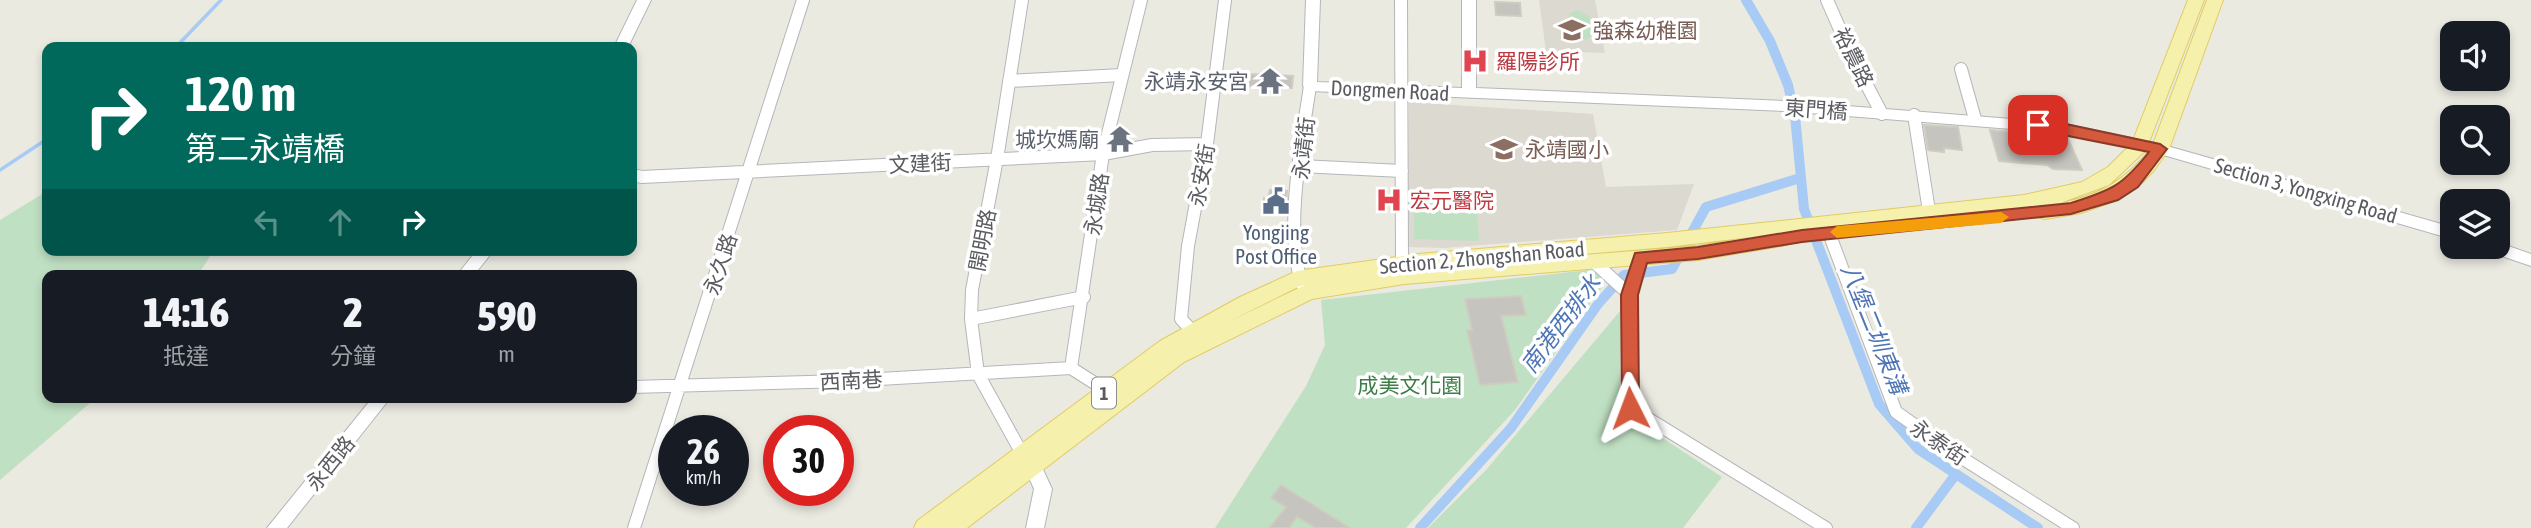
<!DOCTYPE html>
<html lang="zh-TW">
<head>
<meta charset="utf-8">
<style>
  :root { --surface:#171b24; --page:#20242c; --text:#f1f3f6; --muted:#9ea1a6 }
  body { margin:0; font-family:"Asap Condensed","Noto Sans TC",sans-serif; background:var(--page); color:var(--text); height:100vh; display:flex; flex-direction:column; font-size:26px; white-space:nowrap }
  * { box-sizing:border-box; margin:0 }
  p { font-size:23px; color:var(--muted) }
  .icon { flex:none; width:38px; height:38px; fill:none; stroke:currentColor; stroke-width:2; stroke-linecap:round; stroke-linejoin:round }
  .map { position:relative; flex:1; overflow:hidden }
  .drawer { position:absolute; left:42px; top:270px; width:595px; height:133px; display:flex; flex-direction:column; background:var(--surface); border-radius:14px; box-shadow:0 4px 10px #0003 }
  .drawer>* { flex:none }
  .hud { position:absolute; left:42px; top:42px; width:595px; height:214px; border-radius:14px; box-shadow:0 4px 10px #0003; background:#00695c; color:#fff; overflow:hidden }
  .fabs { position:absolute; left:2440px; top:21px; display:grid; gap:14px }
  .fabs a { display:grid; place-items:center; width:70px; height:70px; border-radius:14px; background:var(--surface); box-shadow:0 4px 10px #0003; font-size:35px }
  .speed { position:absolute; left:658px; top:415px; display:flex; gap:14px; font-size:35px; font-weight:700; text-align:center }
  .speed>* { display:grid; place-content:center; width:91px; height:91px; border-radius:50%; background:var(--surface); box-shadow:0 4px 10px #0003; line-height:1 }
  .speed small { font-size:18px; font-weight:400 }
  .speed .limit { border:10px solid #d22; background:#fff; color:#111 }
  .pin { position:absolute; display:grid; place-items:center; width:60px; height:60px; color:#fff; margin:-30px; border-radius:14px; box-shadow:0 4px 10px #0006 }
  .me { position:absolute; width:77px; margin:-38px; rotate:357deg; stroke-linejoin:round; filter:drop-shadow(0 0 5px #0008) }
  .turn { display:flex; align-items:center; gap:24px; height:147px; padding:0 28px; font-size:32px }
  .turn .icon { width:91px; height:91px; stroke-width:2.5 }
  .turn b { display:block; font-size:49px; line-height:60px }
  .lanes { display:flex; align-items:center; height:66px; padding:0 28px; background:#0003; justify-content:center; gap:35px; direction:ltr }
  .lanes .off { opacity:.35 }
  .eta { display:flex; justify-content:space-evenly; align-items:center; height:119px; text-align:center }
  .eta b { font-size:42px; font-weight:800; line-height:49px }
  .map>svg:first-child { display:block }
  .education { fill:#dbd9d0 }
  .green { fill:#c0e0c3 }
  .lines { fill:none; stroke-linecap:round; stroke-linejoin:round }
  .stream { stroke:#a7cbf5; stroke-width:3.5 }
  .canal { stroke:#a7cbf5; stroke-width:10 }
  .building { fill:#c6c4be; stroke:#cfccc0; stroke-width:2 }
  .minor-casing { stroke:#b4b6ba; stroke-width:14 }
  .tertiary-casing { stroke:#b4b6ba; stroke-width:2 }
  .primary-casing { stroke:#e1cb64; stroke-width:2 }
  .minor { stroke:#fff; stroke-width:12 }
  .tertiary { fill:#fff; fill-rule:evenodd }
  .primary { fill:#f5f1ac; fill-rule:evenodd }
  .route { fill:#d5593d; stroke:#8a3a28; stroke-width:2 }
  .slow { fill:#f59e0b }
  .labels { text-anchor:middle; dominant-baseline:central; stroke-width:7; stroke-linejoin:round; paint-order:stroke }
  .shield { fill:#fff; stroke:#8c8d90; stroke-width:2 }
  .shield-label { font-size:19px; font-weight:bold; fill:#5a5c60 }
  .education-label { font-size:21px; fill:#785e54; stroke:#fff; text-anchor:start }
  .street-label { font-size:21px; fill:#5a5c60; stroke:#fff }
  .health-label { font-size:21px; fill:#be3a42; stroke:#fff; text-anchor:start }
  .worship-label { font-size:21px; fill:#5b616d; stroke:#fff; text-anchor:end }
  .service-label { font-size:21px; fill:#4e5e75; stroke:#fff }
  .park-label { font-size:21px; fill:#3d7d46; stroke:#fff }
  .water-label { font-size:23px; font-style:italic; fill:#4e75b5; stroke:#fff }
</style>
</head>
<body>
<div class="map">
<svg width="2531" height="528" viewBox="0 0 2531 528">
  <rect width="100%" height="100%" fill="#ebeae1"/>
  <!-- education -->
  <path class="education" d="M1539,0H1595L1605,53L1546,51Z
    M1409,102L1593,114L1606,187L1694,184L1677,230L1443,248L1408,247Z"/>
  <!-- green -->
  <path class="green" d="M1578,10L1589,16L1593,35L1587,40L1573,35L1569,14Z
    M47,191V250H214L198,275H47V397H97L0,480V220Z
    M1414,210L1477,214L1479,241L1414,239Z
    M1598,269L1602,287L1515,410L1406,528H1215L1306,386L1325,345L1321,300Z
    M1620,311V410L1722,477L1683,528H1428L1486,470Z"/>
  <g class="lines">
    <!-- stream -->
    <path class="stream" d="M176,47L221,0
      M0,170L47,139"/>
    <!-- canal -->
    <path class="canal" d="M1746,0L1770,41L1788,85L1795,116L1804,209L1879,404L1918,449L2038,528
      M1420,528L1511,428L1598,304L1624,275L1672,269L1706,207L1797,179
      M1916,528L1956,474"/>
  </g>
  <!-- building -->
  <path class="building" d="M1495,2L1520,3L1521,16L1496,15Z
    M1248,74L1293,76L1292,88L1247,86Z
    M1924,125L1958,127L1962,150L1944,148V152L1928,150Z
    M1990,130L2067,137L2082,170L2053,169L2047,165L1999,161Z
    M1270,190L1287,191L1286,204L1283,203L1282,211L1262,209L1264,198H1268Z
    M1521,296L1526,315L1501,316L1518,382L1480,385L1467,330H1472L1465,299Z
    M1281,485L1350,528H1316L1297,517L1289,528H1269L1286,507L1271,498Z"/>
  <g class="lines">
    <defs>
      <path id="minor" d="M1022,0L997,159L972,290L971,319L978,374L1025,459
        M1401,0L1402,263
        M1827,0L1853,59L1882,114
        M1961,69L1975,119
        M1009,81L1122,75
        M1914,115L1929,211
        M1300,166L1402,171
        M632,175L642,177L1103,154L1152,145L1207,144
        M1829,233L1896,412L1954,453L2073,528
        M1641,257L1630,295L1631,408L1826,528
        M1593,261L1630,295
        M1303,286C1283,236 1302,140 1310,86
        M971,319L1084,297
        M1198,337L1181,319L1188,246L1207,144L1225,0
        M632,387L845,381L1071,368
        M1107,391L1071,368L1103,154L1141,0
        M634,528L803,0"/>
      <path id="tertiary" d="M637,0H651L628,47H614Z
        M1306,0H1320L1317,82L1462,88V0H1476V88L1784,101L2061,123L2160,144L2452,227V239L2160,154L2061,133L1784,111L1310,91L1303,86Z
        M2497,242L2531,254V266L2487,251L2485,247H2497Z
        M477,250H494L474,275H457Z
        M373,397H391L287,528H267Z
        M1033,458L1039,461L1052,489L1044,528H1026L1034,489L1024,466L1027,461Z"/>
      <path id="primary" d="M2188,0H2204L2146,150L2109,185L2060,203C2100,196 2127,179 2152,147L2207,0H2223L2169,149L2155,169L2143,182L2117,200L2081,213L2045,219L2038,217L2036,212L2041,206L1799,231L1784,233L1790,239L1788,244L1781,246L1698,260L1404,284L1312,299L1184,362L967,528H914L917,521L1160,341L1240,297L1297,271L1418,254L1667,233L2024,195L2082,182L2108,167L2132,143ZM1751,237L1698,246L1418,268L1667,247ZM1305,285L1301,287L1230,321L1300,286Z"/>
    </defs>
    <!-- minor casing -->
    <use href="#minor" class="minor-casing"/>
    <!-- tertiary casing -->
    <use href="#tertiary" class="tertiary-casing"/>
    <!-- primary casing -->
    <use href="#primary" class="primary-casing"/>
    <!-- minor -->
    <use href="#minor" class="minor"/>
    <!-- tertiary -->
    <use href="#tertiary" class="tertiary"/>
    <!-- primary -->
    <use href="#primary" class="primary"/>
  </g>
  <!-- route -->
  <path class="route" d="M2038,120L2061,123L2160,144L2167,149L2138,187L2118,200L2071,214L1802,242L1698,259L1647,263L1638,295L1639,408L1637,413L1630,415L1624,413L1622,408L1621,295L1635,253L1698,247L1802,230L2071,203C2112,190 2122,186 2149,152L2033,129L2031,125L2033,122Z"/>
  <!-- slow -->
  <path class="slow" d="M2001,212L2009,217L2001,223L1837,238L1830,232L1837,226Z"/>
  <!-- icons -->
  <defs>
    <symbol id="school-bare" viewBox="-9 -9 18 18"><path d="M0-5L7-2L0 1L-7-2ZM-4 1L0 2.5L4 1V4Q0 6-4 4Z" fill="#8d6e63" stroke="#fff" stroke-width="2.5" paint-order="stroke"/></symbol>
    <symbol id="hospital-bare" viewBox="-9 -9 18 18"><path d="M-5-5h3v3.5h4V-5h3V5h-3V1.5h-4V5h-3Z" fill="#e0444e" stroke="#fff" stroke-width="2.5" paint-order="stroke"/></symbol>
    <symbol id="temple-bare" viewBox="-9 -9 18 18"><path d="M0-6L5-2H3V0L6.5 2.5H4V6H1.5V3h-3V6H-4V2.5H-6.5L-3 0V-2H-5Z" fill="#6b7280" stroke="#fff" stroke-width="2.5" paint-order="stroke"/></symbol>
    <symbol id="civic-bare" viewBox="-9 -9 18 18"><path d="M-.6-6.5H3V-4.5H.6V-3L4-1V1h2V6H-6V1h2V-1L-.6-3ZM-1.2 2.5V6h2.4V2.5Z" fill="#5c6f8a" stroke="#fff" stroke-width="2.5" paint-order="stroke"/></symbol>
  </defs>
  <g fill-rule="evenodd">
    <use href="#school-bare" x="1553" y="11" width="38" height="38"/>
    <use href="#hospital-bare" x="1456" y="42" width="38" height="38"/>
    <use href="#temple-bare" x="1251" y="62" width="38" height="38"/>
    <use href="#temple-bare" x="1101" y="120" width="38" height="38"/>
    <use href="#school-bare" x="1485" y="130" width="38" height="38"/>
    <use href="#hospital-bare" x="1370" y="181" width="38" height="38"/>
    <use href="#civic-bare" x="1257" y="182" width="38" height="38"/>
  </g>
  <g class="labels">
    <!-- shield labels -->
    <rect class="shield" x="1092" y="377.5" width="24" height="31" rx="5"/>
    <g class="shield-label">
      <text x="1104" y="393">1</text>
    </g>
    <!-- education labels -->
    <g class="education-label">
      <text x="1593" y="30">強森幼稚園</text>
      <text x="1525" y="149">永靖國小</text>
    </g>
    <!-- street labels -->
    <g class="street-label">
      <text transform="translate(1854 57) rotate(64)">裕農路</text>
      <text transform="translate(1390 90) rotate(3)">Dongmen Road</text>
      <text transform="translate(1816 109) rotate(4)">東門橋</text>
      <text transform="translate(1303 148) rotate(-84)">永靖街</text>
      <text transform="translate(920 163) rotate(-3)">文建街</text>
      <text transform="translate(1201 175) rotate(-80)">永安街</text>
      <text transform="translate(2306 190) rotate(16)">Section 3, Yongxing Road</text>
      <text transform="translate(1096 204) rotate(-82)">永城路</text>
      <text transform="translate(982 240) rotate(-79)">開明路</text>
      <text transform="translate(1482 257) rotate(-5)">Section 2, Zhongshan Road</text>
      <text transform="translate(720 264) rotate(-72)">永久路</text>
      <text transform="translate(851 380) rotate(-3)">西南巷</text>
      <text transform="translate(1939 442) rotate(34)">永泰街</text>
      <text transform="translate(330 463) rotate(-51)">永西路</text>
    </g>
    <!-- health labels -->
    <g class="health-label">
      <text x="1496" y="61">羅陽診所</text>
      <text x="1410" y="200">宏元醫院</text>
    </g>
    <!-- worship labels -->
    <g class="worship-label">
      <text x="1249" y="81">永靖永安宮</text>
      <text x="1099" y="139">城坎媽廟</text>
    </g>
    <!-- service labels -->
    <g class="service-label">
      <text x="1276" y="232">Yongjing<tspan x="1276" dy="24">Post Office</tspan></text>
    </g>
    <!-- park labels -->
    <g class="park-label">
      <text x="1410" y="385">成美文化園</text>
    </g>
    <!-- water labels -->
    <g class="water-label">
      <text transform="translate(1561 324) rotate(-53)">南港西排水</text>
      <text transform="translate(1874 329) rotate(68)">八堡二圳東溝</text>
    </g>
  </g>
</svg>
<div class="fabs">
<a><svg class="icon" aria-label="sound" viewBox="0 0 24 24"><path d="M4 9h4l5-4v14l-5-4H4zM17 9q2 3 0 6"/></svg></a>
<a><svg class="icon" aria-label="search" viewBox="0 0 24 24"><circle cx="10" cy="10" r="6"/><path d="M15 15l6 6"/></svg></a>
<a><svg class="icon" aria-label="layers" viewBox="0 0 24 24"><path d="M12 4l9 5-9 5-9-5zM3 14l9 5 9-5"/></svg></a>
</div>
<div class="speed"><div>26<small>km/h</small></div><div class="limit">30</div></div>
<div class="pin" style="left:2038px;top:125px;background:#d93025"><svg class="icon" aria-label="arrive" viewBox="0 0 24 24"><path d="M6 21V4h12l-3 4 3 4H6"/></svg></div>
<svg class="me" style="left:1630px;top:408px" viewBox="-20 -20 40 40"><path d="M0-17L14 15 0 8-14 15z" fill="#d5593d" stroke="#fff" stroke-width="4"/></svg>
<div class="hud">
<div class="turn"><svg class="icon" aria-label="right" viewBox="0 0 24 24"><path d="M7 20v-9h11M14 6l5 5-5 5"/></svg><div><b>120 m</b>第二永靖橋</div></div>
<div class="lanes"><svg class="icon off" aria-label="left" viewBox="0 0 24 24"><path d="M17 20v-9H6M10 6l-5 5 5 5"/></svg><svg class="icon off" aria-label="ahead" viewBox="0 0 24 24"><path d="M12 20V5M6 11l6-6 6 6"/></svg><svg class="icon" aria-label="right" viewBox="0 0 24 24"><path d="M7 20v-9h11M14 6l5 5-5 5"/></svg></div>
</div>
<section class="drawer">
<div class="eta">
<div><b>14:16</b><p>抵達</p></div>
<div><b>2</b><p>分鐘</p></div>
<div><b>590</b><p>m</p></div>
</div>
</section>
</div>
</body>
</html>
